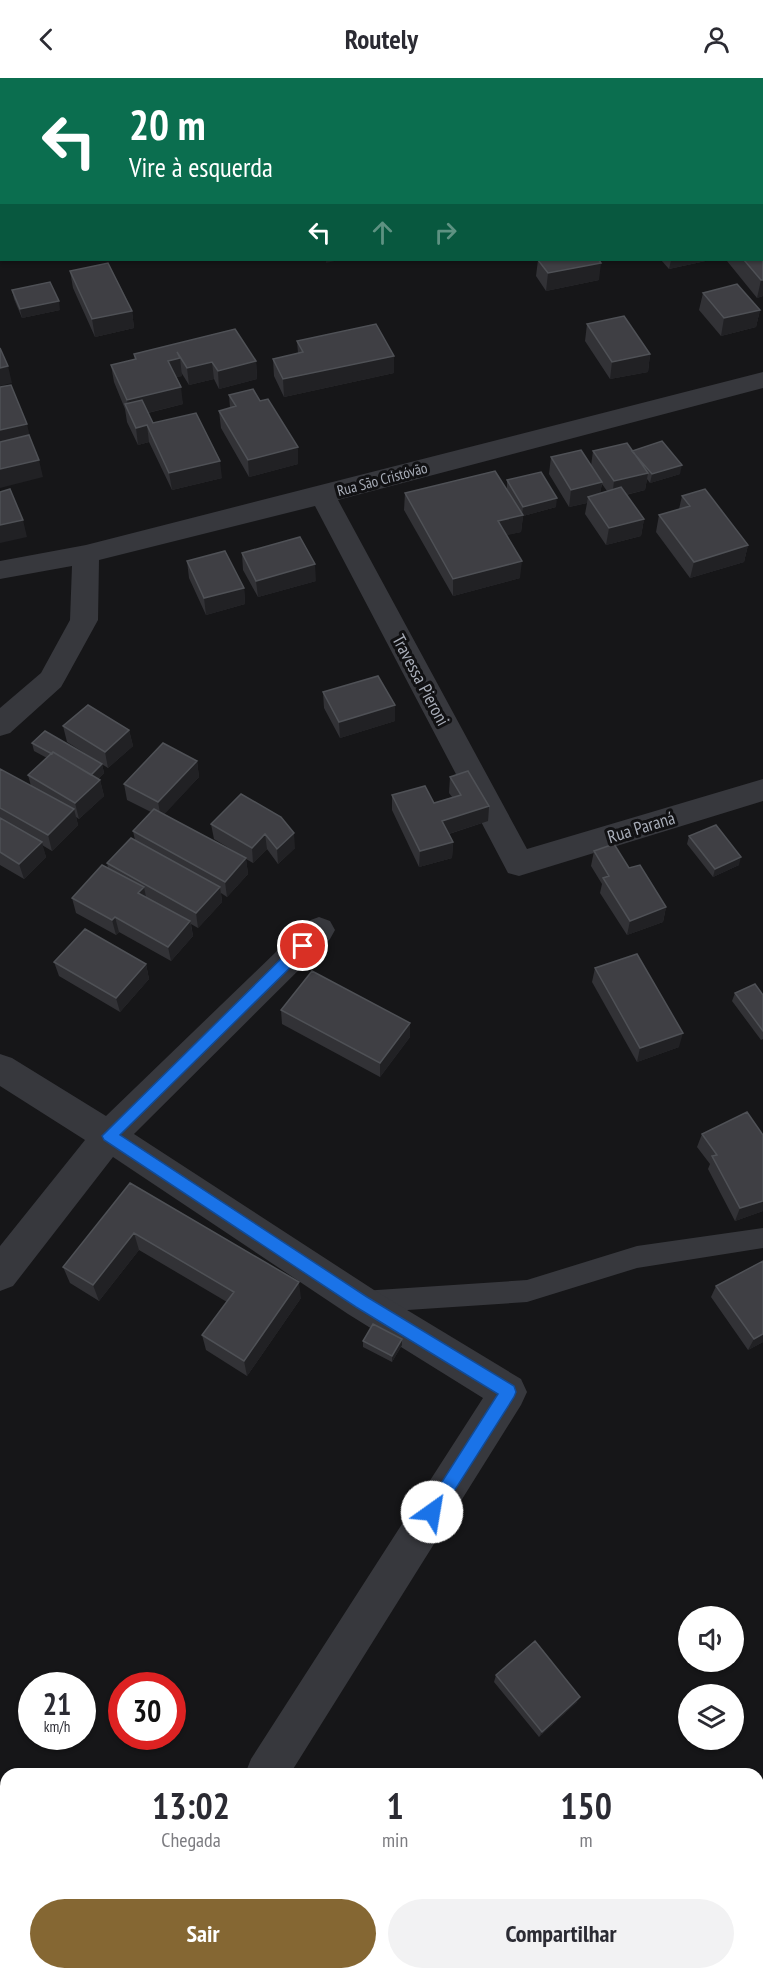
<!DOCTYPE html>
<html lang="pt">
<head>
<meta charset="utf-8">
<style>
  :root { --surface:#fff; --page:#f2f2f3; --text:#2b2b33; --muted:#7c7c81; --accent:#856733 }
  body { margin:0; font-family:"PT Sans Narrow",sans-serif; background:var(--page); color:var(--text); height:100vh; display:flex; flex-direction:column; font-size:22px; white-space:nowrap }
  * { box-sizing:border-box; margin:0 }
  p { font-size:20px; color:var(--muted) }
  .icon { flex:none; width:33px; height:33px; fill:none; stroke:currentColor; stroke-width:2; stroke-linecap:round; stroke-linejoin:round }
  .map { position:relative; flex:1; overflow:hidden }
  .side { position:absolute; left:0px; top:1690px; width:764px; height:212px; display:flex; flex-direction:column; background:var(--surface); border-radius:18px 18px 0 0; box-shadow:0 2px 4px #0004 }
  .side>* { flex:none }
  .hud { position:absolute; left:0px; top:0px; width:764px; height:183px; box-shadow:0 2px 4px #0004; background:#0b6e4f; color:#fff; overflow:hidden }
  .fabs { position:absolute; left:678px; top:1528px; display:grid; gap:12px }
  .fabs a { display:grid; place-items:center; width:66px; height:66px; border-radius:50%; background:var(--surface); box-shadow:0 2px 4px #0004; font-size:30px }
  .speed { position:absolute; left:18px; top:1594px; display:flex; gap:12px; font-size:30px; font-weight:700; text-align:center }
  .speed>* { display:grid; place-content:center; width:78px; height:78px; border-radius:50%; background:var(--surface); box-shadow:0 2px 4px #0004; line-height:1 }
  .speed small { font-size:15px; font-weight:400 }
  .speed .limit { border:9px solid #d22; background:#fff; color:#111 }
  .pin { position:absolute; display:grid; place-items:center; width:51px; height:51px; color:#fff; margin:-26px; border:3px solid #fff; border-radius:50%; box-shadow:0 2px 6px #0007 }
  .me { position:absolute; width:66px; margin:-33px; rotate:32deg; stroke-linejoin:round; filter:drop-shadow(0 0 4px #0008) }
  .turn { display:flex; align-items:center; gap:21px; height:126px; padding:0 30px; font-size:27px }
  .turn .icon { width:78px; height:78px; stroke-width:2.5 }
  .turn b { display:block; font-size:42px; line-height:51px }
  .lanes { display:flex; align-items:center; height:57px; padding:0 30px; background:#0003; justify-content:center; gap:30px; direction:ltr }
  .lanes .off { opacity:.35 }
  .eta { display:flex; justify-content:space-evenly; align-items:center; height:102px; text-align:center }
  .eta b { font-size:36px; font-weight:700; line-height:42px }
  .cta { display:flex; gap:12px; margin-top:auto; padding:12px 30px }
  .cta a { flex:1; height:69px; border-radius:36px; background:var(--accent); color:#fff; font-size:24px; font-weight:700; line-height:69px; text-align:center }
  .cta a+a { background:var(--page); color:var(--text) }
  header { display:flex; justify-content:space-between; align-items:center; height:78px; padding:0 30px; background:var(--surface); font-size:27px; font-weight:700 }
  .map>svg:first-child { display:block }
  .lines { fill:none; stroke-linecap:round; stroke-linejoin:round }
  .service { fill:#37383d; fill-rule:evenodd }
  .minor { fill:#37383d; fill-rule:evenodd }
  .wall { fill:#323236; fill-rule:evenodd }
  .shaded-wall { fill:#212124 }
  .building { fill:#3f3f44; stroke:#4f5156; stroke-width:1.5 }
  .route { fill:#1a73e8; stroke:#114b97; stroke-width:1.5 }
  .labels { text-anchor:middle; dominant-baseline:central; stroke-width:6; stroke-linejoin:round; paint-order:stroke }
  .far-street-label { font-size:15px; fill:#a8adb8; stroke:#111113 }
  .street-label { font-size:18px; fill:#a8adb8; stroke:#111113 }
</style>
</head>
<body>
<header><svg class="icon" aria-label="back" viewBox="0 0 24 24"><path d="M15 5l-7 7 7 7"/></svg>Routely<svg class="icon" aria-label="person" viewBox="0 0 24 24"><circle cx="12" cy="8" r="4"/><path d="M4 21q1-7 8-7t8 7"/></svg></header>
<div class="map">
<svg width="763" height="1901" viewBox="0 0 763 1901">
  <rect width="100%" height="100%" fill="#161618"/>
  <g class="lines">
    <!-- service -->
    <path class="service" d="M763,1150V1170L637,1190L527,1224L362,1235L354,1232L350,1224L354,1216L362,1213L527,1202L637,1168Z"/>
    <!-- minor -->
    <path class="minor" d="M762,2H763V14H762Z
      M2,167V182H0V168Z
      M763,294V310L338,422L527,771L763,701V723L519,798L508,795L315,428L99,482L98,542L65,602L61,609L10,655L0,658V630L41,595L70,542L72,488L0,501V483L86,467Z
      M319,839L330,843L335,852L330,861L134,1056L374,1212L521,1301L527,1314L521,1327L290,1696H245L251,1681L483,1320L348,1236L113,1079L13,1208L0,1213V1168L85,1062L0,1008V976L12,980L106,1038L308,843Z"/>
  </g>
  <!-- wall -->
  <path class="wall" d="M532,0H618L620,2H532Z
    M631,0H676V2H632Z
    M538,182H599V202L546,213L536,198Z
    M661,182H710L669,191Z
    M727,182H762L763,218L757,220L727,183Z
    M70,193L132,233L134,250L95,259L73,210Z
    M12,212L60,232L22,240L14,221Z
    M703,215L760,232L756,249L721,258L699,232Z
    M587,246L650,276L648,294L610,301L585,263Z
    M235,251L256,283L257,301L219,311L214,301L189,307L181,294L182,298L176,299L183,326L148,335L153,345L222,400L172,412L149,364L138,367L127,344L125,331L114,304L111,287L135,282L134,276Z
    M297,263L394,278V295L284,319L274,298L273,281L298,275Z
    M229,317L298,386L249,399L221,350L219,333L230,330Z
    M593,373H632L680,396L650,405L647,401L645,412L626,417L644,441L641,458L606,467L585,436L587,425L569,429L549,396L551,379L591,388ZM602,406L607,413L600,415Z
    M507,402L556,429L523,438L521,454L506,457L520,500L453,518L404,432L405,415L507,411Z
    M682,418L748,467L744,484L690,500L656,454L659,437L679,431Z
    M242,475L316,503L258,519L243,492Z
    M187,483L244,510L245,526L206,537L189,500Z
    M323,614L395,643L340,660L324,630Z
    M63,648L129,652L133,668L108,690L67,664Z
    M32,665L102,686L104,695L98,701L100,702L104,718L79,741L76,739L78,747L52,773L42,767L46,779L24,801L0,787V691L31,708L28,697L47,680L34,673Z
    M197,683L199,699L164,736L237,775L214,761L211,746L241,716L295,770L278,786L267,771L253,785L246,781L248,796L227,819L221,815L222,824L198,850L191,846L193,858L171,883L119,854L116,857L76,835L72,820L108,790L107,785L135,762L133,753L151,734L127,722L124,706Z
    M450,699L489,728L488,743L449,756L453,764L452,780L419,789L392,732V717L434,725L452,719L449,715Z
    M689,758L739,787L713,799L687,766Z
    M594,773L629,790L666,829L663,844L627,857L600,815L602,806L591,788Z
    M54,884L146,886L149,901L120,934L59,898Z
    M595,890L679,969L637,984L592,904Z
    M735,915L763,917V961L761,962L732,923Z
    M281,932L410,959L380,999L282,946Z
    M702,1056L763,1133L735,1143L708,1091L710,1086L697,1069Z
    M130,1105L301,1220L247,1298L206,1272L202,1257L227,1224L139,1172L99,1223L70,1205L63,1189Z
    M763,1183V1264L748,1272L711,1219L716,1208Z
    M363,1263L402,1267L392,1284L363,1269Z
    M496,1597L577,1624L539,1659L494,1604Z"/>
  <!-- shaded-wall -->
  <path class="shaded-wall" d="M0,0H14V2H2V11H0Z
    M71,0H90V2H71Z
    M201,0H211V2H194Z
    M213,0H249L241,2H214Z
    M649,0H676V2H649Z
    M0,43H2V61H0Z
    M0,127H2V145H0Z
    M326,182H339L326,185Z
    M671,182H710L669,191Z
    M601,185L599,202L546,213L548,195Z
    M761,202H763V218L757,220Z
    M59,223L60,232L22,240L20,231Z
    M760,232L756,249L721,258L724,240Z
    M132,233L134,250L95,259L92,241Z
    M650,276L648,294L610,301L612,284Z
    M394,278V295L284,319L283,301Z
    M180,280L182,298L171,300L168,283Z
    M256,283L257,301L219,311L218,293Z
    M212,284L214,301L189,307L187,290Z
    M8,288L12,305L0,308V290Z
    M181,309L183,326L131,339L129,334L127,322Z
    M27,346L31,363L0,370V352Z
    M147,347L149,364L138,367L136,350Z
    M298,369V386L249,399L248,382Z
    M39,382L43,399L0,410V391Z
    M220,383L222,400L172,412L169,395Z
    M682,387L680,396L650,405L652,396Z
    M648,395L645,412L612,420L614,403Z
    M602,404L599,422L588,419L587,425L569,429L571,412Z
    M557,420L556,429L523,438L521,454L496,460L498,443L522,437L523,429Z
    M644,441L641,458L606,467L609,450Z
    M23,442L27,459L0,465V447Z
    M748,467L744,484L690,500L694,484Z
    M522,483L520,500L453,518V501Z
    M315,486L316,503L258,519L256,503Z
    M244,510L245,526L206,537L204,520Z
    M395,627V643L340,660L339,644Z
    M129,652L133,668L108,690L105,674Z
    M197,683L199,699L161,740L158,724Z
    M102,686L104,695L92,706L90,698Z
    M100,702L104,718L79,741L75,725Z
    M489,728L488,743L442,758V743Z
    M74,731L78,747L52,773L48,757Z
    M294,755L295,770L278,786L277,771Z
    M265,756L267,771L253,785L252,770Z
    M42,764L46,779L24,801L19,786Z
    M453,764L452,780L419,789L420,773Z
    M741,779L739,787L713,799L715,791Z
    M246,780L248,796L227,819L225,804Z
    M144,809L147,824L138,815Z
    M220,809L222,824L198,850L196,835Z
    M666,829L663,844L627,857L630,843Z
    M115,839L119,854L116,857L112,842Z
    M190,843L193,858L171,883L168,869Z
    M146,886L149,901L120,934L116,920Z
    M410,945V959L380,999V985Z
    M683,955L679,969L637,984L640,970Z
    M763,1123V1133L735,1143L740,1130Z
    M134,1155L139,1172L99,1223L93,1207Z
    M299,1204L301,1220L247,1298L244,1283Z
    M763,1256V1264L748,1272L754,1261Z
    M402,1261V1267L392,1284V1278Z
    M580,1619L577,1624L539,1659L542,1654Z"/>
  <!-- building -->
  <path class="building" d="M101,0H128L129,2H101Z
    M151,0H201L194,2H152Z
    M426,0H482L483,2H419Z
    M543,0H579L581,2H545Z
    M590,0H618L620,2H591Z
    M2,16V43H0V17Z
    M2,95V127H0V96Z
    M762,159H763V202H761L744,182H762Z
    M538,182H599L601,185L548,195Z
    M108,185L132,233L92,241L70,193Z
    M50,204L59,223L20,231L12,212Z
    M737,206L760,232L724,240L703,215Z
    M624,238L650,276L612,284L587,246Z
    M376,246L394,278L283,301L273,281L303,274L297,263Z
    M235,251L256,283L218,293L212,284L187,290L177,274L180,280L168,283L181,309L127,322L111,287L136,281L134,276Z
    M0,270L8,288L0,290Z
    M11,307L27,346L0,352V309Z
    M253,311L260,323L268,321L298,369L248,382L219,333L236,328L229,317Z
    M142,322L153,345L196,335L220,383L169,395L147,347L136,350L125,326Z
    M29,357L39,382L0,391V364Z
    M662,363L682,387L652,396L632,373Z
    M627,365L648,395L614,403L593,373Z
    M581,372L602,404L571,412L551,379Z
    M495,393L523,437L498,443L522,483L453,501L405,415Z
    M541,394L557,420L523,429L507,402Z
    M621,409L644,441L609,450L588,419Z
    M10,411L23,442L0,447V414Z
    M705,411L748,467L694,484L659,437L690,428L682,418Z
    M300,459L315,486L256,503L242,475Z
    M225,473L244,510L204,520L187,483Z
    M378,598L395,627L339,644L323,614Z
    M88,627L129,652L105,674L63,648Z
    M45,653L102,686L91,697L53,674L52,676L32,665Z
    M163,665L197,683L158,724L124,706Z
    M53,674L100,702L75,725L28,697Z
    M0,691L74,731L48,757L0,730Z
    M468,693L489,728L442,743L453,764L420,773L392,717L425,708L434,725L461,717L450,699Z
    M241,716L281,739L294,755L277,771L265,756L252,770L211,746Z
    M154,731L246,780L225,804L133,753Z
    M0,740L42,764L19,786L0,774Z
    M716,747L741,779L715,791L689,758Z
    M131,760L220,809L196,835L107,785Z
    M614,766L629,790L640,787L666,829L630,843L603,800L609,798L594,773Z
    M102,787L144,809L138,815L190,843L168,869L115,839L112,842L72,820Z
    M85,851L146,886L116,920L54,884Z
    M637,876L683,955L640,970L595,890Z
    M312,893L410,945L380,985L281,932Z
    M755,906L763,917V953L735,915Z
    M747,1034L763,1057V1123L740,1130L712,1078L717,1077L702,1056Z
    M130,1105L299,1204L244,1283L202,1257L234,1214L134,1155L93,1207L63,1189Z
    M763,1183V1256L754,1261L716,1208Z
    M373,1246L402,1261L392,1278L363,1263Z
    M535,1563L580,1619L542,1654L496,1597Z"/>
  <!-- route -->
  <path class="route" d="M303,863L308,864L310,868L308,872L120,1057L367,1219L514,1308L516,1314L514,1319L437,1440L432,1443L426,1440L424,1434L426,1429L498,1316L356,1229L104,1062L102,1058L298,864Z"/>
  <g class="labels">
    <!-- far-street labels -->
    <g class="far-street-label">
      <text transform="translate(382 401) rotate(-15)">Rua São Cristóvão</text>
    </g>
    <!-- street labels -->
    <g class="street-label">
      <text transform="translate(421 602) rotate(62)">Travessa Pieroni</text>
      <text transform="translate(641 749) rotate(-17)">Rua Paraná</text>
    </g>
  </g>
</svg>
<div class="fabs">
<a><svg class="icon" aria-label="sound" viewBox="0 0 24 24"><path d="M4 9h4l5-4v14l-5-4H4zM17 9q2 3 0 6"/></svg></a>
<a><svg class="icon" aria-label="layers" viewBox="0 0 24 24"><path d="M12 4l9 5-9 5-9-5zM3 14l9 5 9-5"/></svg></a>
</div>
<div class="speed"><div>21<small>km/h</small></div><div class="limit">30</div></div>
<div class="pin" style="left:303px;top:868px;background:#d93025"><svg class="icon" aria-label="arrive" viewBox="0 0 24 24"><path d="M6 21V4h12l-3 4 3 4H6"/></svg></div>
<svg class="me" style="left:432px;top:1434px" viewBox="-20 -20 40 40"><circle r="19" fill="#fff"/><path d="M0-13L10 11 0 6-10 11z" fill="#1a73e8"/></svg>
<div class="hud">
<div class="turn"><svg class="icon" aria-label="left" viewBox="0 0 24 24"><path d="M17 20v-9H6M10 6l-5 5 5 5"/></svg><div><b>20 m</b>Vire à esquerda</div></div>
<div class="lanes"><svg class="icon" aria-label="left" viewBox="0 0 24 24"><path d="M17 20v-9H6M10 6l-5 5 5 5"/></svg><svg class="icon off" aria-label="ahead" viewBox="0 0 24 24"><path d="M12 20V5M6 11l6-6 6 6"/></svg><svg class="icon off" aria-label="right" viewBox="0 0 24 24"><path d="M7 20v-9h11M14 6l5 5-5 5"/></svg></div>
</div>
<section class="side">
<div class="eta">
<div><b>13:02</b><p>Chegada</p></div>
<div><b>1</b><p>min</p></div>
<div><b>150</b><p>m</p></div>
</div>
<div class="cta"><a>Sair</a><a>Compartilhar</a></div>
</section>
</div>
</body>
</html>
